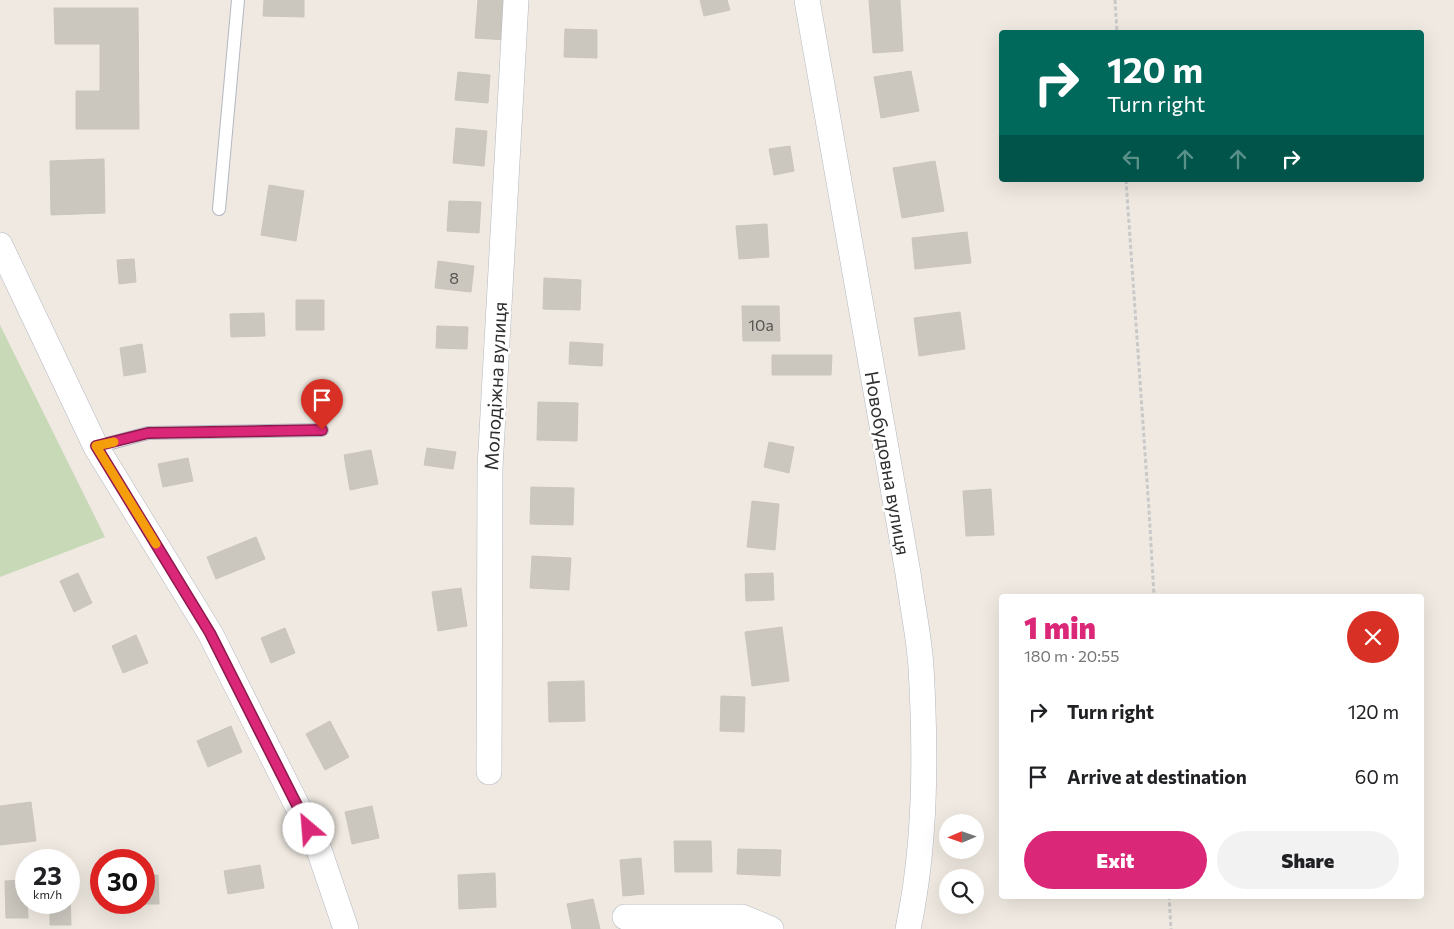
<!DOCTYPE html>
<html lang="en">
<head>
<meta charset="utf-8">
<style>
  :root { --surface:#fff; --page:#f2f2f2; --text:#202124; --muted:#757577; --accent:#db2777 }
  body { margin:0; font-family:Commissioner,sans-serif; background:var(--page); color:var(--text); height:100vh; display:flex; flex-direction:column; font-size:19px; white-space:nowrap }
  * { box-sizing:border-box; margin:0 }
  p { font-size:16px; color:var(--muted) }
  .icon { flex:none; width:28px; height:28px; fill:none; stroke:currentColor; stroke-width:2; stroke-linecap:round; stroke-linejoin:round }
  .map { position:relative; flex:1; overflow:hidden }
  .panel { position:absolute; left:999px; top:594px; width:425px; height:305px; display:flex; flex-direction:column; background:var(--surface); border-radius:5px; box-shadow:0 5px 20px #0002 }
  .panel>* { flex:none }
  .hud { position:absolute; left:999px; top:30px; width:425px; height:152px; border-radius:5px; box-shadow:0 5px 20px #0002; background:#00695c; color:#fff; overflow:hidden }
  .needle { width:32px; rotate:268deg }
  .tools { position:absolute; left:939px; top:814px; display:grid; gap:10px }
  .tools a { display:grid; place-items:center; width:45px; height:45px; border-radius:50%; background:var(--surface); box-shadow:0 5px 20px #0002; font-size:25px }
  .speed { position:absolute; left:15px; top:849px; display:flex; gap:10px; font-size:25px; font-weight:700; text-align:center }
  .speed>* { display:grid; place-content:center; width:65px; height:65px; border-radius:50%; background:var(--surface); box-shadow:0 5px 20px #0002; line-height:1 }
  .speed small { font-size:12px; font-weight:400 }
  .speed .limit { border:8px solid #d22; background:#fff; color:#111 }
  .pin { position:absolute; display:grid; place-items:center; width:42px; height:42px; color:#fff; margin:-51px -21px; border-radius:50% 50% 50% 0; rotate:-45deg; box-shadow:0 0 5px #0007 }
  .pin .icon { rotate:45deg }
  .me { position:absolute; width:55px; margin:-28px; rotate:333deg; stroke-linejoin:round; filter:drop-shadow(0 0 4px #0008) }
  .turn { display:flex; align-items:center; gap:18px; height:105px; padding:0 25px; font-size:22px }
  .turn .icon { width:65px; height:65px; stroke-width:2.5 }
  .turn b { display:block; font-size:35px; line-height:42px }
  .lanes { display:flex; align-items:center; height:48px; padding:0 25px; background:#0003; justify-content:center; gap:25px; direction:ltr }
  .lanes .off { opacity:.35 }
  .round { display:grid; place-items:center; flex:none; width:52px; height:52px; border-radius:26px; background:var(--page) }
  .head { display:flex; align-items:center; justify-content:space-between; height:85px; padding:0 25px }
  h1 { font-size:30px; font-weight:800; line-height:38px; color:var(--accent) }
  .action { display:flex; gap:10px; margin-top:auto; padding:10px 25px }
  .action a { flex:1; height:58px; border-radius:30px; background:var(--accent); color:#fff; font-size:20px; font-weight:800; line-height:58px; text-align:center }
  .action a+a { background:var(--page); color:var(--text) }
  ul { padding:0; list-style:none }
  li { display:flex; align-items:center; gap:15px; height:65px; padding:0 25px }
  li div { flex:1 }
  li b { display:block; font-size:19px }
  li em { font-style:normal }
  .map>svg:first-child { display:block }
  .cemetery { fill:#c8d9b8 }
  .building { fill:#cbc7bf; stroke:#cbc5ba }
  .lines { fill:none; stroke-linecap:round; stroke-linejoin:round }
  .lane-casing { stroke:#b4b7c1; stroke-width:14 }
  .street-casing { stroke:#b4b7c1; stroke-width:26 }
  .path { stroke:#c9c9c9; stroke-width:3; stroke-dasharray:4 2.5; stroke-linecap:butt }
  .lane { stroke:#fff; stroke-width:12 }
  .street { stroke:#fff; stroke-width:25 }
  .route-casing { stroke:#8e194d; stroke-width:12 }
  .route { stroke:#db2777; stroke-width:9 }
  .slow { stroke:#f59e0b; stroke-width:9 }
  .labels { text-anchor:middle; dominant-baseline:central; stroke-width:5; stroke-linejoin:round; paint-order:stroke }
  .number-label { font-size:16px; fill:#555452 }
  .street-label { font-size:19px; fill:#2e2e2e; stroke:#fff }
</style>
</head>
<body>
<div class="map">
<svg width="1454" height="929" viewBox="0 0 1454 929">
  <rect width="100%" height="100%" fill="#efe9e1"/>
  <!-- cemetery -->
  <path class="cemetery" d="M0,325L105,537L0,577Z"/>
  <!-- building -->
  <path class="building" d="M264,0H304V17L263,16Z
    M478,0H510L507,40L475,38Z
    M700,0H727L730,10L704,16Z
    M869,0H900L903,51L873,53Z
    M54,8H138L139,129H76V91H100V44H55Z
    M565,29L597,30V58L564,57Z
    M911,71L919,111L881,118L874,77Z
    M458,72L490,75L488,103L455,100Z
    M456,128L487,131L484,166L453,163Z
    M790,146L794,171L774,175L769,149Z
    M104,159L105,213L51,215L50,161Z
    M935,161L944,211L902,218L893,168Z
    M269,185L304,191L296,241L261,235Z
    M449,201L481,202L479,233L447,231Z
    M767,224L769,257L739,259L736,226Z
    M967,232L971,263L915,269L912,238Z
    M134,259L136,282L119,284L117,260Z
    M438,261L474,266L471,292L435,288Z
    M544,278L581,280L580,310L543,309Z
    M296,300H324V330H296Z
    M742,306H779L780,341H743Z
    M960,312L965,349L919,356L914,318Z
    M264,313L265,336L231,337L230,314Z
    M437,326L468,327L467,349L436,348Z
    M570,342L603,344L602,366L569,364Z
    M142,344L146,372L124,376L120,348Z
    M772,355H832L831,375H772Z
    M538,402L578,403L577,441L537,440Z
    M769,442L794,447L789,473L764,467Z
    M427,448L456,452L453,469L424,465Z
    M371,450L378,484L350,490L344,455Z
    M188,458L193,481L163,487L158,464Z
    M531,487L574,488L573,525L530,524Z
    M991,489L994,535L966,536L963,491Z
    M752,501L779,504L775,550L747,547Z
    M256,537L265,559L216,579L207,557Z
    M532,556L571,558L569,590L530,588Z
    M78,573L92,603L74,612L60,581Z
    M773,573L774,600L746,601L745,574Z
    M461,588L467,626L438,631L432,592Z
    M782,627L789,681L752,686L745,632Z
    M285,628L295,653L271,663L261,638Z
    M136,635L148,663L123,673L112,646Z
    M584,681L585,721L549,722L548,682Z
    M721,696L745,697L744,732L720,731Z
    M330,721L349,757L325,770L306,734Z
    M231,726L242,752L208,767L197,741Z
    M31,802L36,841L0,845V806Z
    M372,806L379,838L352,844L345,812Z
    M674,841H711L712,872H675Z
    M738,849L781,850L780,876L737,874Z
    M641,858L644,894L623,896L620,860Z
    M260,865L264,888L228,894L224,871Z
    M495,873L496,907L459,909L458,875Z
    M158,875L159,904H128V902H144V876Z
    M26,880L28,918H6L5,881Z
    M69,894H70L71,925H50V902H69Z
    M593,899L600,929H572L567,904Z"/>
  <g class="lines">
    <defs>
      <path id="lane" d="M219,209L238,0
        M96,447L148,433L322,430"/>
      <path id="street" d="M807,0L908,573C912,604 919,636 921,667C926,754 926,844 908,929
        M0,245L96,447L210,633L318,847L346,929
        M489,772L490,468L516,0
        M625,917H742L771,929"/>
    </defs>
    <!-- lane casing -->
    <use href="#lane" class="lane-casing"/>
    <!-- street casing -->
    <use href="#street" class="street-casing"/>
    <!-- path -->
    <path class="path" d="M1115,0L1117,32
      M1126,180L1149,510L1154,596
      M1169,896L1171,929"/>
    <!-- lane -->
    <use href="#lane" class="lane"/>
    <!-- street -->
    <use href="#street" class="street"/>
  </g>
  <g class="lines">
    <defs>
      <path id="route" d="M309,829L210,633L96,446L148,433L322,430"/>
    </defs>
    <!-- route casing -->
    <use href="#route" class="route-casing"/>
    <!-- route -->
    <use href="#route" class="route"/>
    <!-- slow -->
    <path class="slow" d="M114,442L96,446L156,544"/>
  </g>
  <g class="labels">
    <!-- number labels -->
    <g class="number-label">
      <text x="454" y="277">8</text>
      <text x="761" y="324">10а</text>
    </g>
    <!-- street labels -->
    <g class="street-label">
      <text transform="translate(495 386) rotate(-87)">Молодіжна вулиця</text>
      <text transform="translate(888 463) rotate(80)">Новобудовна вулиця</text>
    </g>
  </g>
</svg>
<div class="tools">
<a><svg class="needle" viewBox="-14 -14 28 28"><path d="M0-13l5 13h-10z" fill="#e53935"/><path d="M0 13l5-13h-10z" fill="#757577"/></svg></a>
<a><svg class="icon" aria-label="search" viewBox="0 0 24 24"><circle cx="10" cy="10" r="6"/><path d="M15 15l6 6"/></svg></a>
</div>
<div class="speed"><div>23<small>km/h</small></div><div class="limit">30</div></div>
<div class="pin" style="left:322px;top:430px;background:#d93025"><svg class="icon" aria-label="arrive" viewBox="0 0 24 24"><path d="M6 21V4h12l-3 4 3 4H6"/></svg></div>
<svg class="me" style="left:309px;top:829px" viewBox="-20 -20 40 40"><circle r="19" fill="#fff"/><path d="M0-13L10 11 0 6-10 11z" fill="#db2777"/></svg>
<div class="hud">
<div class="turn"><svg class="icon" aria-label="right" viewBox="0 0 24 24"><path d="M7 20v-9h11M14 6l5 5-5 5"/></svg><div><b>120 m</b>Turn right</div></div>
<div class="lanes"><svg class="icon off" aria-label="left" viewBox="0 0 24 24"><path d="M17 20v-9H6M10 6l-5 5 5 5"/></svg><svg class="icon off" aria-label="ahead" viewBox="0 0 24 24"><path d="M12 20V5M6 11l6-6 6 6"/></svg><svg class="icon off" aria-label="ahead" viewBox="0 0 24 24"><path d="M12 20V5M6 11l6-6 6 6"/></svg><svg class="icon" aria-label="right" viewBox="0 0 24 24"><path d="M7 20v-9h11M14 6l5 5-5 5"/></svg></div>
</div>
<section class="panel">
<div class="head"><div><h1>1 min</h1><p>180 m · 20:55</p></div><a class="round" style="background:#d93025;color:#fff"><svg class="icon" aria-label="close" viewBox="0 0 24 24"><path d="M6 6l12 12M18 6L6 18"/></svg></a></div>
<ul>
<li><svg class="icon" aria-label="right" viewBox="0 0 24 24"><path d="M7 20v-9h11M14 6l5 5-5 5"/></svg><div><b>Turn right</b></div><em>120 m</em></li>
<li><svg class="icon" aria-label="arrive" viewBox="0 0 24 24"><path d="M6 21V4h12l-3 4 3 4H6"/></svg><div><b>Arrive at destination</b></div><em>60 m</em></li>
</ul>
<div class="action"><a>Exit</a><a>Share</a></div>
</section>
</div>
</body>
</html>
